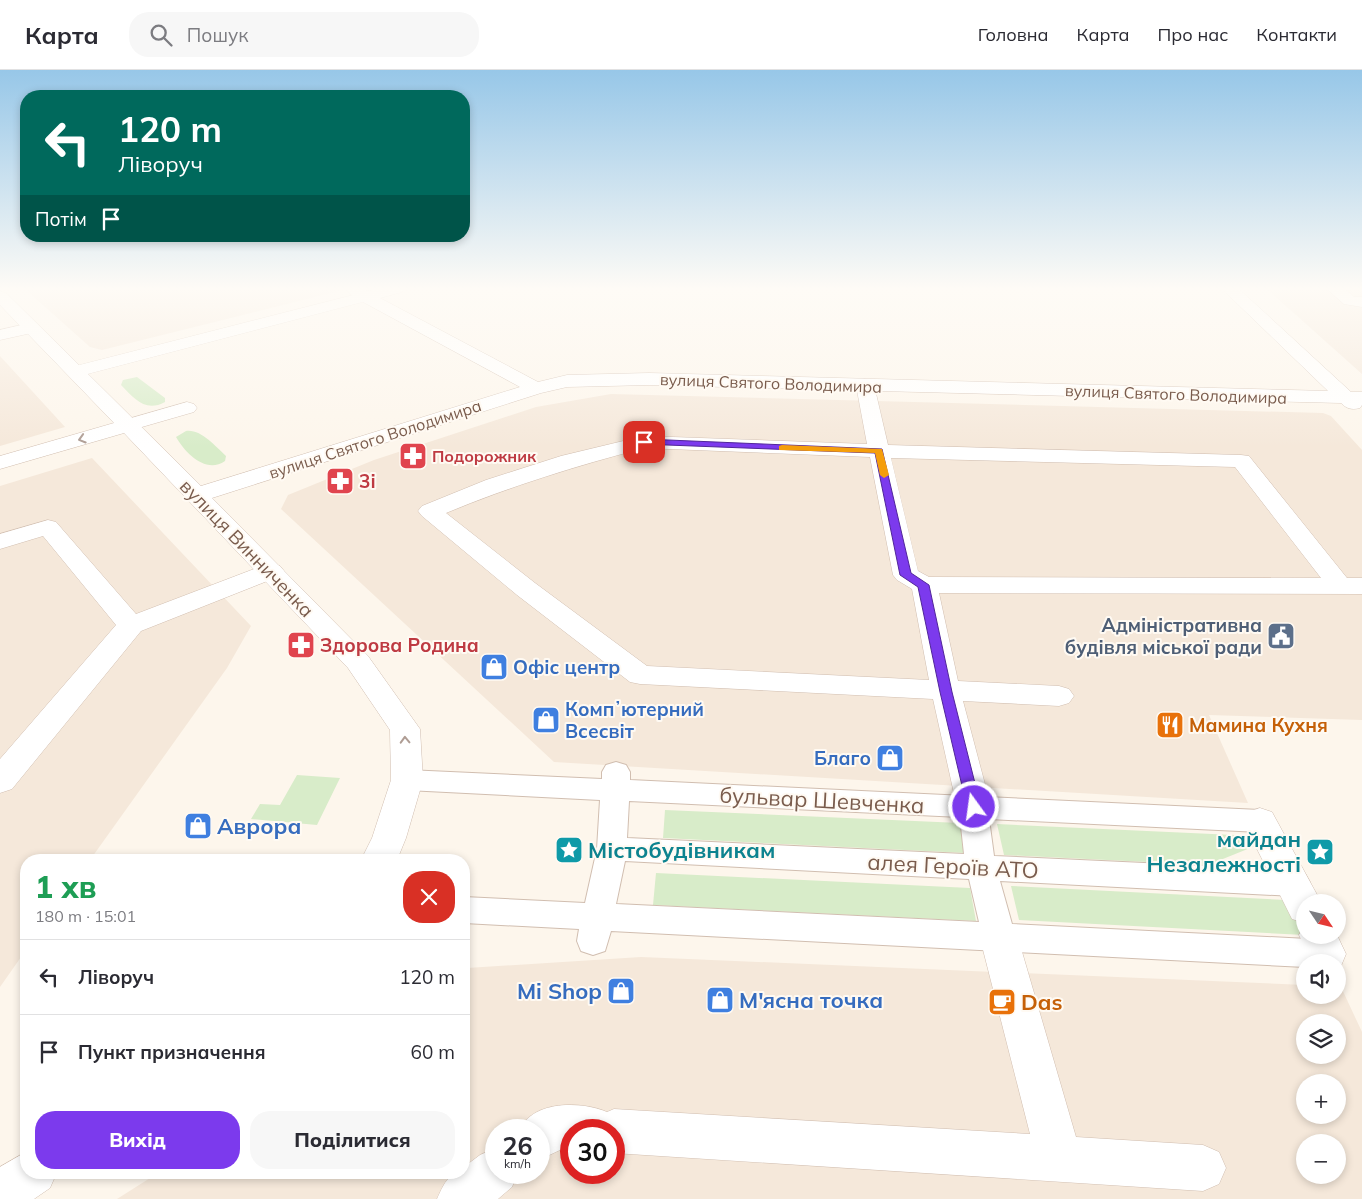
<!DOCTYPE html>
<html lang="uk">
<head>
<meta charset="utf-8">
<style>
  :root { --surface:#fff; --page:#f7f7f7; --text:#2b2b33; --muted:#7c7c81; --line:#e1e1e2; --accent:#7c3aed }
  body { margin:0; font-family:Mulish,sans-serif; background:var(--page); color:var(--text); height:100vh; display:flex; flex-direction:column; font-size:19px; white-space:nowrap }
  * { box-sizing:border-box; margin:0 }
  p { font-size:16px; color:var(--muted) }
  .icon { flex:none; width:28px; height:28px; fill:none; stroke:currentColor; stroke-width:2; stroke-linecap:round; stroke-linejoin:round }
  .map { position:relative; flex:1; overflow:hidden }
  .side { position:absolute; left:20px; top:784px; width:450px; height:325px; display:flex; flex-direction:column; background:var(--surface); border-radius:20px; box-shadow:0 2px 8px #0003 }
  .side>* { flex:none }
  .guide { position:absolute; left:20px; top:20px; width:450px; height:152px; border-radius:20px; box-shadow:0 2px 8px #0003; background:#00695c; color:#fff; overflow:hidden }
  .needle { width:32px; rotate:125deg }
  .controls { position:absolute; left:1296px; top:824px; display:grid; gap:10px }
  .controls a { display:grid; place-items:center; width:50px; height:50px; border-radius:50%; background:var(--surface); box-shadow:0 2px 8px #0003; font-size:25px }
  .speed { position:absolute; left:485px; top:1049px; display:flex; gap:10px; font-size:25px; font-weight:700; text-align:center }
  .speed>* { display:grid; place-content:center; width:65px; height:65px; border-radius:50%; background:var(--surface); box-shadow:0 2px 8px #0003; line-height:1 }
  .speed small { font-size:12px; font-weight:400 }
  .speed .limit { border:8px solid #d22; background:#fff; color:#111 }
  .pin { position:absolute; display:grid; place-items:center; width:42px; height:42px; color:#fff; margin:-21px; border-radius:10px; box-shadow:0 2px 8px #0006 }
  .me { position:absolute; width:55px; margin:-28px; rotate:346deg; stroke-linejoin:round; filter:drop-shadow(0 0 4px #0008) }
  .turn { display:flex; align-items:center; gap:18px; height:105px; padding:0 15px; font-size:22px }
  .turn .icon { width:65px; height:65px; stroke-width:2.5 }
  .turn b { display:block; font-size:35px; line-height:42px }
  .then { display:flex; align-items:center; height:48px; padding:0 15px; background:#0003; gap:10px; font-size:19px }
  .round { display:grid; place-items:center; flex:none; width:52px; height:52px; border-radius:20px; background:var(--page) }
  .headline { display:flex; align-items:center; justify-content:space-between; height:85px; padding:0 15px }
  h1 { font-size:30px; font-weight:800; line-height:38px; color:#1e9e55 }
  .button { display:flex; gap:10px; margin-top:auto; padding:10px 15px }
  .button a { flex:1; height:58px; border-radius:20px; background:var(--accent); color:#fff; font-size:20px; font-weight:800; line-height:58px; text-align:center }
  .button a+a { background:var(--page); color:var(--text) }
  ul { padding:0; list-style:none }
  li { display:flex; align-items:center; gap:15px; height:75px; padding:0 15px; border-top:1px solid var(--line) }
  li div { flex:1 }
  li b { display:block; font-size:19px }
  li em { font-style:normal }
  header { display:flex; align-items:center; gap:30px; box-sizing:border-box; height:70px; padding:0 25px; background:var(--surface); border-bottom:1px solid var(--line) }
  header strong { font-size:24px }
  nav { display:flex; gap:28px; margin-inline-start:auto; font-size:18px }
  .search { width:350px; height:45px; background:var(--page); display:flex; align-items:center; gap:12px; box-sizing:border-box; padding:0 18px; border-radius:20px; color:var(--muted); font-size:19px }
  .map>svg:first-child { display:block }
  .residential { fill:#f5e8da; fill-rule:evenodd }
  .green { fill:#d8ecc9 }
  .lines { fill:none; stroke-linecap:round; stroke-linejoin:round }
  .pedestrian-casing { stroke:#d1beb0; stroke-width:2 }
  .minor-casing { stroke:#d1beb0; stroke-width:1 }
  .tertiary-casing { stroke:#d1beb0; stroke-width:1 }
  .pedestrian { fill:#fff; fill-rule:evenodd }
  .minor { fill:#fff; fill-rule:evenodd }
  .tertiary { fill:#fff; fill-rule:evenodd }
  .oneway { stroke:#af9d94 }
  .route { fill:#7c3aed; stroke:#51269a }
  .slow { fill:#f59e0b }
  .labels { text-anchor:middle; dominant-baseline:central; stroke-width:4; stroke-linejoin:round; paint-order:stroke }
  .far-street-label { font-size:16px; fill:#7a5c4d; stroke:#fffaf3 }
  .far-health-label { font-size:16px; font-weight:bold; fill:#be3a42; stroke:#fffaf3; text-anchor:start }
  .health-label { font-size:19px; font-weight:bold; fill:#be3a42; stroke:#fffaf3; text-anchor:start }
  .street-label { font-size:19px; fill:#7a5c4d; stroke:#fffaf3 }
  .service-label { font-size:19px; font-weight:bold; fill:#4e5e75; stroke:#fffaf3; text-anchor:end }
  .shop-label { font-size:19px; font-weight:bold; fill:#366cbe; stroke:#fffaf3; text-anchor:start }
  .food-label { font-size:19px; font-weight:bold; fill:#c56008; stroke:#fffaf3; text-anchor:start }
  .near-street-label { font-size:22px; fill:#7a5c4d; stroke:#fffaf3 }
  .near-shop-label { font-size:22px; font-weight:bold; fill:#366cbe; stroke:#fffaf3; text-anchor:start }
  .near-culture-label { font-size:22px; font-weight:bold; fill:#0d838f; stroke:#fffaf3; text-anchor:end }
  .near-food-label { font-size:22px; font-weight:bold; fill:#c56008; stroke:#fffaf3; text-anchor:start }
</style>
</head>
<body>
<header>
<strong>Карта</strong>
<div class="search"><svg class="icon" aria-label="search" viewBox="0 0 24 24"><circle cx="10" cy="10" r="6"/><path d="M15 15l6 6"/></svg>Пошук</div>
<nav><a>Головна</a><a>Карта</a><a>Про нас</a><a>Контакти</a></nav>
</header>
<div class="map">
<svg width="1362" height="1129" viewBox="0 0 1362 1129">
  <rect width="100%" height="100%" fill="#fdf6ec"/>
  <!-- residential -->
  <path class="residential" d="M25,219H347L102,280L90,277Z
    M1267,219H1362V304Z
    M0,286L65,357L0,376Z
    M611,324L1323,343L1331,346L1362,380V650L1209,645L1248,733L554,692L281,439L288,425L374,390L536,337Z
    M92,388L251,556L227,598L90,790H26V880L0,917V416Z
    M641,887L1305,915V925H1338V917H1341L1362,962V1129H117L158,1103L464,1102V900L467,898ZM1305,952H1338V985H1305ZM1305,1012H1338V1045H1305ZM496,1060H539V1102H496ZM571,1060H614V1102H571ZM1305,1072H1338V1105H1305Z"/>
  <!-- green -->
  <path class="green" d="M137,307L165,328V332C145,343 134,328 121,315L123,310Z
    M186,361C201,359 215,376 226,386L225,391C206,404 186,384 176,367Z
    M297,705L340,708L317,755L251,749L260,734L280,735Z
    M665,740L960,753L966,783L663,768Z
    M997,754L1256,766L1260,774L1208,795L1004,785Z
    M656,803L970,818L976,851L653,835Z
    M1011,816L1286,830L1304,865L1019,850Z"/>
  <g class="lines">
    <defs>
      <path id="pedestrian" d="M616,692L626,695L630,702V710L1260,740L1270,743L1275,751L1270,759L1260,762L989,749L994,786L1294,800L1305,804L1310,813L1305,822L1294,826L1000,811L1012,854L1327,870L1339,874L1344,884L1338,895V892H1305V897L611,861L605,881L593,885L581,881L577,871L579,859L464,853V827L585,833L597,779L600,730L407,720L397,717L393,710L397,703L407,700L602,709V702L606,695ZM629,731L960,747L964,784L627,768ZM625,791L969,809L979,852L616,834Z"/>
      <path id="minor" d="M346,219H365L374,227L372,230C362,233 352,227 346,219Z
        M1327,219H1345L1354,227H1362V237L1344,234Z
        M30,253L36,254L38,258L36,262L0,270V260Z
        M865,309L872,311L874,315L888,375L1241,385L1249,386L1347,508H1362V524L939,523L958,611L1059,616L1069,619L1074,626L1069,633L1059,636L963,631L991,737L986,746L974,750L962,746L957,737L933,629L640,614L630,612L517,525L422,446L418,441L422,436L486,410L561,386L644,366L867,374L856,315L858,311ZM644,378L870,387L893,505L897,510L912,519L929,610L647,596L535,513L446,443C511,416 576,396 644,378ZM891,388L1235,397L1321,508L929,507L918,501Z
        M187,332L194,334L197,338L194,342L128,361L121,359L118,355L121,351Z
        M48,450L56,452L136,544L262,496L271,493L280,496L284,501L280,506L141,561L12,719L0,723V689L116,555L43,466L0,479V464Z
        M1260,738L1272,742L1321,832H1305V853L1292,849L1243,751L1248,742Z
        M999,852L1012,857L1018,868L1076,1067L1203,1075L1219,1082L1226,1098L1219,1114L1203,1121L614,1083V1060H571V1080H560L539,1090V1060H520C532,1030 582,1031 607,1042L614,1039L1030,1064L980,868L986,857Z
        M1305,854V865H1337L1346,884L1341,896L1338,897V892H1312L1299,865Z
        M496,1078V1102H518L512,1117L498,1129H437C443,1116 448,1102 464,1102V1097L480,1085Z"/>
      <path id="tertiary" d="M377,219H404L402,222L380,228L538,312L567,305L649,303L1328,321L1222,219H1239L1351,322H1362V335L1360,338C1352,340 1347,339 1341,333L649,315L567,317L541,323L212,428L368,586L420,659L423,710L406,768L397,790H361L372,768L391,710L390,660L348,598L124,363L0,399V386L114,353L0,235V221L6,223L79,295ZM363,232L520,317L201,416L88,304Z
        M26,1082V1102H57L50,1118L34,1129H0V1097Z"/>
    </defs>
    <!-- pedestrian casing -->
    <use href="#pedestrian" class="pedestrian-casing"/>
    <!-- minor casing -->
    <use href="#minor" class="minor-casing"/>
    <!-- tertiary casing -->
    <use href="#tertiary" class="tertiary-casing"/>
    <!-- pedestrian -->
    <use href="#pedestrian" class="pedestrian"/>
    <!-- minor -->
    <use href="#minor" class="minor"/>
    <!-- tertiary -->
    <use href="#tertiary" class="tertiary"/>
  </g>
  <!-- one-way arrows -->
  <defs><path id="oneway-chevron" d="M-2-3.5L2.5 0L-2 3.5" fill="none" stroke-width="1.6" stroke-linecap="round" stroke-linejoin="round" transform="scale(1.25)"/></defs>
  <g class="oneway">
    <use href="#oneway-chevron" transform="translate(82 369) rotate(163)"/>
    <use href="#oneway-chevron" transform="translate(405 670) rotate(-92)"/>
  </g>
  <!-- sky -->
  <linearGradient id="sky" x2="0" y2="1"><stop stop-color="#97c7e8"/><stop offset="0.58" stop-color="#fefbf6"/><stop offset="1" stop-color="#fefbf6" stop-opacity="0"/></linearGradient>
  <rect width="1362" height="377" fill="url(#sky)"/>
  <!-- route -->
  <path class="route" d="M644,369L882,379L911,503L929,515L952,622L981,737L979,741L974,743L969,741L967,737L940,622L918,517L900,505L875,383L641,374V370Z"/>
  <!-- slow -->
  <path class="slow" d="M782,375L882,379L889,405L884,408L880,405L875,383L779,380V376Z"/>
  <!-- icons -->
  <defs>
    <symbol id="pharmacy-square" viewBox="-11 -11 22 22"><rect x="-9" y="-9" width="18" height="18" rx="4" fill="#e0444e" stroke="#fffaf3"/><path d="M-2-6h4v4h4v4h-4v4h-4v-4h-4v-4h4Z" fill="#fff"/></symbol>
    <symbol id="civic-square" viewBox="-11 -11 22 22"><rect x="-9" y="-9" width="18" height="18" rx="4" fill="#5c6f8a" stroke="#fffaf3"/><path d="M-.6-6.5H3V-4.5H.6V-3L4-1V1h2V6H-6V1h2V-1L-.6-3ZM-1.2 2.5V6h2.4V2.5Z" fill="#fff"/></symbol>
    <symbol id="shop-square" viewBox="-11 -11 22 22"><rect x="-9" y="-9" width="18" height="18" rx="4" fill="#3f7fe0" stroke="#fffaf3"/><path d="M-5-2.5h2.3a2.7 3.5 0 0 1 5.4 0H5L5.5 6h-11ZM-1.5-2.5h3a1.5 2.3 0 0 0-3 0Z" fill="#fff"/></symbol>
    <symbol id="restaurant-square" viewBox="-11 -11 22 22"><rect x="-9" y="-9" width="18" height="18" rx="4" fill="#e8710a" stroke="#fffaf3"/><path d="M-5-6h1v4h1v-4h1v4h1v-4h1v5L-1.5 .5V6h-2V.5L-5-1ZM5-6V6H3V1.5H1.5Q1.5-4 5-6Z" fill="#fff"/></symbol>
    <symbol id="sight-square" viewBox="-11 -11 22 22"><rect x="-9" y="-9" width="18" height="18" rx="4" fill="#0f9aa8" stroke="#fffaf3"/><path d="M0-6L1.8-2.2L6-1.7L2.9 1.2L3.7 5.4L0 3.3L-3.7 5.4L-2.9 1.2L-6-1.7L-1.8-2.2Z" fill="#fff"/></symbol>
    <symbol id="cafe-square" viewBox="-11 -11 22 22"><rect x="-9" y="-9" width="18" height="18" rx="4" fill="#e8710a" stroke="#fffaf3"/><path d="M-5.5-4.5H6V0H3Q3 3.5 0 3.5H-2.5Q-5.5 3.5-5.5 0ZM3-3.2v2h1.7v-2ZM-6 4.5H4V6H-6Z" fill="#fff"/></symbol>
  </defs>
  <g fill-rule="evenodd">
    <use href="#pharmacy-square" x="397" y="370" width="32" height="32"/>
    <use href="#pharmacy-square" x="324" y="395" width="32" height="32"/>
    <use href="#civic-square" x="1265" y="550" width="32" height="32"/>
    <use href="#pharmacy-square" x="285" y="559" width="32" height="32"/>
    <use href="#shop-square" x="478" y="581" width="32" height="32"/>
    <use href="#shop-square" x="530" y="634" width="32" height="32"/>
    <use href="#restaurant-square" x="1154" y="639" width="32" height="32"/>
    <use href="#shop-square" x="874" y="672" width="32" height="32"/>
    <use href="#shop-square" x="182" y="740" width="32" height="32"/>
    <use href="#sight-square" x="553" y="764" width="32" height="32"/>
    <use href="#sight-square" x="1304" y="766" width="32" height="32"/>
    <use href="#shop-square" x="605" y="905" width="32" height="32"/>
    <use href="#shop-square" x="704" y="914" width="32" height="32"/>
    <use href="#cafe-square" x="986" y="916" width="32" height="32"/>
  </g>
  <g class="labels">
    <!-- far-street labels -->
    <g class="far-street-label">
      <text transform="translate(771 313) rotate(2)">вулиця Святого Володимира</text>
      <text transform="translate(1176 324) rotate(2)">вулиця Святого Володимира</text>
      <text transform="translate(375 369) rotate(-18)">вулиця Святого Володимира</text>
    </g>
    <!-- far-health labels -->
    <g class="far-health-label">
      <text x="432" y="386">Подорожник</text>
    </g>
    <!-- health labels -->
    <g class="health-label">
      <text x="359" y="411">3і</text>
      <text x="320" y="575">Здорова Родина</text>
    </g>
    <!-- street labels -->
    <g class="street-label">
      <text transform="translate(247 478) rotate(46)">вулиця Винниченка</text>
    </g>
    <!-- service labels -->
    <g class="service-label">
      <text x="1262" y="555">Адміністративна<tspan x="1262" dy="22">будівля міської ради</tspan></text>
    </g>
    <!-- shop labels -->
    <g class="shop-label">
      <text x="513" y="597">Офіс центр</text>
      <text x="565" y="639">Компʼютерний<tspan x="565" dy="22">Всесвіт</tspan></text>
      <text x="871" y="688" text-anchor="end">Благо</text>
    </g>
    <!-- food labels -->
    <g class="food-label">
      <text x="1189" y="655">Мамина Кухня</text>
    </g>
    <!-- near-street labels -->
    <g class="near-street-label">
      <text transform="translate(822 730) rotate(3)">бульвар Шевченка</text>
      <text transform="translate(953 796) rotate(3)">алея Героїв АТО</text>
    </g>
    <!-- near-shop labels -->
    <g class="near-shop-label">
      <text x="217" y="756">Аврора</text>
      <text x="602" y="921" text-anchor="end">Mi Shop</text>
      <text x="739" y="930">М'ясна точка</text>
    </g>
    <!-- near-culture labels -->
    <g class="near-culture-label">
      <text x="1301" y="769">майдан<tspan x="1301" dy="25">Незалежності</tspan></text>
      <text x="588" y="780" text-anchor="start">Містобудівникам</text>
    </g>
    <!-- near-food labels -->
    <g class="near-food-label">
      <text x="1021" y="932">Das</text>
    </g>
  </g>
</svg>
<div class="controls">
<a><svg class="needle" viewBox="-14 -14 28 28"><path d="M0-13l5 13h-10z" fill="#e53935"/><path d="M0 13l5-13h-10z" fill="#7c7c81"/></svg></a>
<a><svg class="icon" aria-label="sound" viewBox="0 0 24 24"><path d="M4 9h4l5-4v14l-5-4H4zM17 9q2 3 0 6"/></svg></a>
<a><svg class="icon" aria-label="layers" viewBox="0 0 24 24"><path d="M12 4l9 5-9 5-9-5zM3 14l9 5 9-5"/></svg></a>
<a>+</a>
<a>−</a>
</div>
<div class="speed"><div>26<small>km/h</small></div><div class="limit">30</div></div>
<div class="pin" style="left:644px;top:372px;background:#d93025"><svg class="icon" aria-label="arrive" viewBox="0 0 24 24"><path d="M6 21V4h12l-3 4 3 4H6"/></svg></div>
<svg class="me" style="left:974px;top:737px" viewBox="-20 -20 40 40"><circle r="17" fill="#7c3aed" stroke="#fff" stroke-width="3"/><path d="M0-11L8 9 0 5-8 9z" fill="#fff"/></svg>
<div class="guide">
<div class="turn"><svg class="icon" aria-label="left" viewBox="0 0 24 24"><path d="M17 20v-9H6M10 6l-5 5 5 5"/></svg><div><b>120 m</b>Ліворуч</div></div>
<div class="then">Потім<svg class="icon" aria-label="arrive" viewBox="0 0 24 24"><path d="M6 21V4h12l-3 4 3 4H6"/></svg></div>
</div>
<section class="side">
<div class="headline"><div><h1>1 хв</h1><p>180 m · 15:01</p></div><a class="round" style="background:#d93025;color:#fff"><svg class="icon" aria-label="close" viewBox="0 0 24 24"><path d="M6 6l12 12M18 6L6 18"/></svg></a></div>
<ul>
<li><svg class="icon" aria-label="left" viewBox="0 0 24 24"><path d="M17 20v-9H6M10 6l-5 5 5 5"/></svg><div><b>Ліворуч</b></div><em>120 m</em></li>
<li><svg class="icon" aria-label="arrive" viewBox="0 0 24 24"><path d="M6 21V4h12l-3 4 3 4H6"/></svg><div><b>Пункт призначення</b></div><em>60 m</em></li>
</ul>
<div class="button"><a>Вихід</a><a>Поділитися</a></div>
</section>
</div>
</body>
</html>
